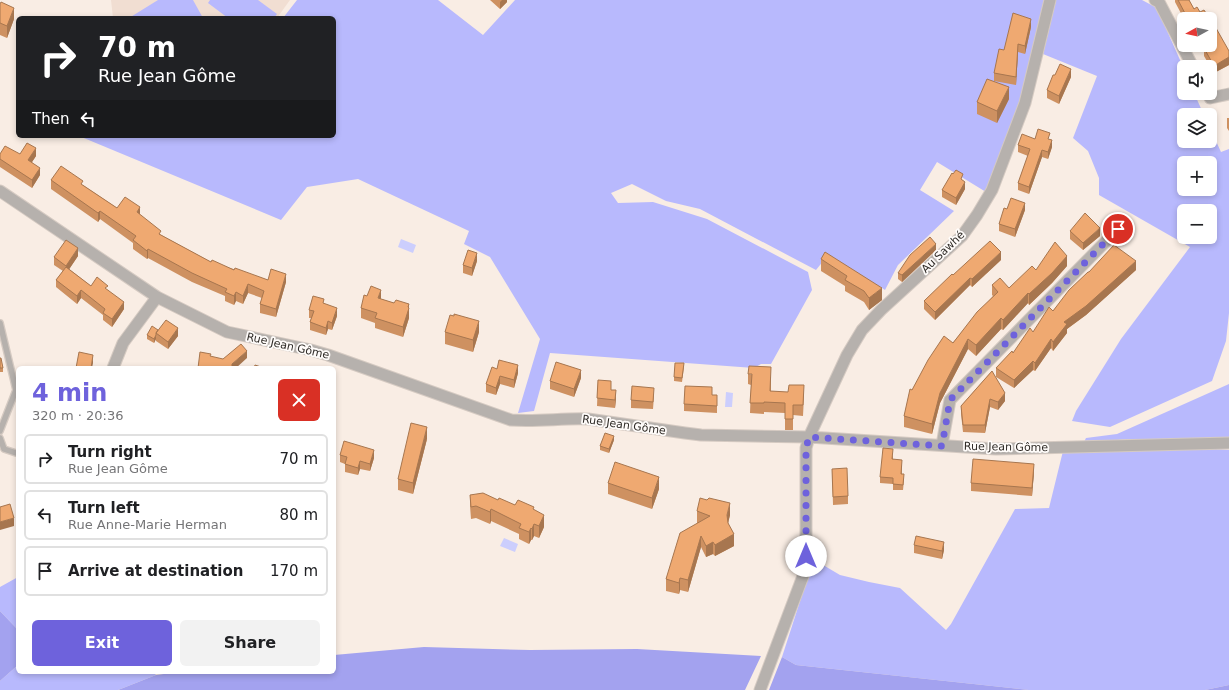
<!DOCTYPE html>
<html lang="en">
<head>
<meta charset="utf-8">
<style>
  :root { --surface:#fff; --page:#f2f2f2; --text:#202124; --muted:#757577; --line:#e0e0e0; --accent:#6e62dc }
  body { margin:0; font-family:"DejaVu Sans",sans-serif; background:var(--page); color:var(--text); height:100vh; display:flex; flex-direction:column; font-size:15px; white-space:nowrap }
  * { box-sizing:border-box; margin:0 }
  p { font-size:13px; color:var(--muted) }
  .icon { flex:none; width:22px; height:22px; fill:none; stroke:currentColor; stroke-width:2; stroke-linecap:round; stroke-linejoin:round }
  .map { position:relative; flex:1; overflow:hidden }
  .side { position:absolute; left:16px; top:366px; width:320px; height:308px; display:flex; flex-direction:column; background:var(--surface); border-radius:6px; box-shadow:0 2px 6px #0003 }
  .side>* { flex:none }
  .guide { position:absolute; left:16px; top:16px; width:320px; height:122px; border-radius:6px; box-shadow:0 2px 6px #0003; background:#202124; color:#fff; overflow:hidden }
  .needle { width:26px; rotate:262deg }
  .controls { position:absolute; left:1177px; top:12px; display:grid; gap:8px }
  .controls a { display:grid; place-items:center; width:40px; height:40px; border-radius:6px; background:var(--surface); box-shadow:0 2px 6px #0003; font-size:20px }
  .pin { position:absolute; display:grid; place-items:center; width:34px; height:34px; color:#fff; margin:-17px; border:2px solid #fff; border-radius:50%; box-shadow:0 1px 4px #0007 }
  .me { position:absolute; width:44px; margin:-22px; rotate:0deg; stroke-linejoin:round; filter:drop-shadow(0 0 3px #0008) }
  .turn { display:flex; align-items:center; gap:14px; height:84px; padding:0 16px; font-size:18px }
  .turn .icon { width:52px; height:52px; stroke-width:2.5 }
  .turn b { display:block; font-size:28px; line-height:34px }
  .then { display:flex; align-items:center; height:38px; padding:0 16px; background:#0003; gap:8px; font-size:15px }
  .round { display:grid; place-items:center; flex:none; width:42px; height:42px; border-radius:6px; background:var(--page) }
  .summary { display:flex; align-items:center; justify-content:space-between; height:68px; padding:0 16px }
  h1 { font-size:24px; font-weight:800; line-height:30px; color:var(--accent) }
  .primary-button { display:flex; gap:8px; margin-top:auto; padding:8px 16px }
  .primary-button a { flex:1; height:46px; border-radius:6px; background:var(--accent); color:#fff; font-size:16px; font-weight:800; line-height:46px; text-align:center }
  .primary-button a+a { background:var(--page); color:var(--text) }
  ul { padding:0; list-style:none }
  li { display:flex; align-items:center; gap:12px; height:50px; margin:0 8px 6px; padding:0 8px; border:2px solid var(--line); border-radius:6px }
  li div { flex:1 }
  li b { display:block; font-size:15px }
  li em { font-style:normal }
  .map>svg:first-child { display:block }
  .built { fill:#f1ded2 }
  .green { fill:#b8b9fd; fill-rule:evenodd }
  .forest { fill:#a3a2ef }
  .water { fill:#cccefd }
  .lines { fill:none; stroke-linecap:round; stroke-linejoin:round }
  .lane-casing { stroke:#d5cac2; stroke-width:8 }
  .street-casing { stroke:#d5cac2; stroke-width:13 }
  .lane { stroke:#b6b1ad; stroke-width:5.5 }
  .street { stroke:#b6b1ad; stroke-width:11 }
  .wall { fill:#ce9161 }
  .shaded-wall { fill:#a7764f }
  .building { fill:#efa971; stroke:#a7764f }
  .route { stroke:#6e62dc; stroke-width:7; stroke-dasharray:0 12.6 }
  .labels { text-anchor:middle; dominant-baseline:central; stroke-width:3.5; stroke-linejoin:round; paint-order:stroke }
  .street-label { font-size:11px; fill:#2f2b27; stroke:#fffcfa }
</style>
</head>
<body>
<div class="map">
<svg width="1229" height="690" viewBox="0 0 1229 690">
  <rect width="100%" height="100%" fill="#f9ede4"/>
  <!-- built -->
  <path class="built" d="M111,0H290L277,18H216L213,17L212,18H113Z"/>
  <!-- green -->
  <path class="green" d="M158,0H193L203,18H129Z
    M210,0H258L277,14L274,18H228L208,3Z
    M297,0H438L483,35L515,0H1046L1024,100L986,192L937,162L920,190L954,211L898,265L885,290L879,286L874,291L824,260L816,270L700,209L666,201L632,184L611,193L618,203L653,202L707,219L808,272L812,290L771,364H761L754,368L550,353L534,411L518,413L540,339L490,257L464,244L469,231L358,179L307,187L281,220L79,136H334V18H283Z
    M1056,0H1142L1157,8L1184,69V93H1194L1204,115H1184V141H1210V128L1221,152L1229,149V313L1226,341L1212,381L1110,427L1072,421L1076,411L1121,339L1190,247L1099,195V178L1088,151L1073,138L1097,76L1043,54ZM1184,163H1210V189H1184ZM1184,211H1210V237H1184Z
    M1229,384V439H1134L1084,442L1086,438L1117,434Z
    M1171,446L1229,450V685L1205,690H1029L796,665L782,657L812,564L818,562L840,575L869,582L900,588L946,630L951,624L1015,509L1049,508L1063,451Z
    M18,577V630L0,611V587Z
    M18,665V672H153L156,675L118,690H0V681Z"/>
  <!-- forest -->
  <path class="forest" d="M0,611L18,630V665L0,681Z
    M424,647L530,650L637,649L761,656L745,690H118L156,675L179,672H334V655Z
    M782,657L796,665L1029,690H769Z
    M1229,685V690H1205Z"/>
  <!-- water -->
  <path class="water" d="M401,239L416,245L413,253L398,247Z
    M726,392L733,393L732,407H725Z
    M504,538L518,544L515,552L500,546Z"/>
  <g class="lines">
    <defs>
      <path id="lane" d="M0,323L16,390L0,431
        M0,438L4,449L16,453"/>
      <path id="street" d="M1155,0L1159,2L1193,67
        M1207,93L1210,98L1229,94
        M0,191L157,297L227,332L311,350L328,355L511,420C537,422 563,418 588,419L685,433L701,435L809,437L996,449L1229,443
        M113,368L123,343L157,297
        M942,445L950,400L1118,229
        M760,690L803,576L806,556V448L809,437L847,355L862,330L881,310L962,236L977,215L992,190L1025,103L1050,0"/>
    </defs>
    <!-- lane casing -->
    <use href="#lane" class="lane-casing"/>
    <!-- street casing -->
    <use href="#street" class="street-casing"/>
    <!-- lane -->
    <use href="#lane" class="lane"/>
    <!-- street -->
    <use href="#street" class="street"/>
  </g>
  <!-- wall -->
  <path class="wall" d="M490,0H507V2L500,9Z
    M1175,0H1189L1194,9L1200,12L1210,19H1184L1175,2Z
    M0,4L14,19L7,38L0,35Z
    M1031,27L1025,54L1018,52L1016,85L994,81L1009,99L997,123L977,114V102L994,81V73L1004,50Z
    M1204,45H1210L1229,51V65L1214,73L1204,56V48L1206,47Z
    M1055,75L1071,77L1059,104L1047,98V90Z
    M1227,118H1229V131L1227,128Z
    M1035,139L1050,140L1052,147L1048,159L1042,157L1029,194L1018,190V183L1028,156L1018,152V145Z
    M0,154H20L36,156L32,162L40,175L32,188L0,167Z
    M51,180L83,185L117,208L140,215L161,235L211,262L268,280L286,282L276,317L260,313V304L262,298L248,293L243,304L236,301L234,305L225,301V296L192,282L148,258L147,259L133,249V243L100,219L98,222L51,189Z
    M963,180L965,189L956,205L942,197V190Z
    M1007,209L1025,210L1015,237L999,231V224Z
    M1070,231L1100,236L1083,250L1070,239Z
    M936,250L902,282L898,279V273Z
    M825,252L882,300L869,310L864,302L845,291V286L821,271V259Z
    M78,256L69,269L91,286L108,290L124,309L112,327L103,320V315L81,298L77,304L56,287V280L63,271L54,265V257Z
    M1001,260L972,287L970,285L935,320L924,309V301L953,275Z
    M477,261L472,276L463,273V265Z
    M1067,266L1052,283L1029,305L1028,303L1003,330L1001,329L976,356L968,349L940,403L932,434L904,427V416L912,390L993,296L992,295V285L1009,288L1036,270Z
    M1136,270L1086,315L1067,329V333L1053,351L1051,348L1035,371L1033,370L1014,388L996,377V368L1013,353L1033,332L1089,272Z
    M367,296L381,299L394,303L409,304V318L403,337L375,328V323L361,318V308Z
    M324,303L337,316L332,330L328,329L326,335L310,330V322L311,318H309V310Z
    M454,316L479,332L473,352L445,344V332Z
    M158,330L178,336L168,349L156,341V339L154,343L147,339V335Z
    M0,358L3,368V372H0Z
    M684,367L682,382L674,381V377Z
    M497,369L518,373L514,388L500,384L496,395L486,392V384Z
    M992,371L1005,401L998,410L990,407L985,433L963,432L961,414V406Z
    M748,374L771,377V391L804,396L803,416L793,415V430H785V413L764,412V414L750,413L751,385L748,384Z
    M581,378L574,397L550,389V381Z
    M598,380L611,390L616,398L615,408L597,406Z
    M712,395L717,402V413L684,411V404Z
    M654,396L653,409L631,408V400Z
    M427,439L413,494L398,490V479Z
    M614,440L609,453L600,450V446Z
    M340,455L374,458L370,471L360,469L358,475L345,472V464L340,462Z
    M893,455V459L902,466V474L904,480L903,490H893V484L880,483V477Z
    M832,469L848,496V504L833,505Z
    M1034,472L1032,496L971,491V483Z
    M608,483L659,489L652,509L608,494Z
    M470,495L498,500L515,505L534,510L544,527L539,538L534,536L532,540H531L529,544L519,539V534L491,521L490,524L476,518L471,519L470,506Z
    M697,511L730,515L728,523L734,546L715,556L713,554L706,557L701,547L688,592L680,590L679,594L666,591V579L698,523H697Z
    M914,545L944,550L942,559L914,553Z"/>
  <!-- shaded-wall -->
  <path class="shaded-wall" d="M502,0H507V2L500,9V2Z
    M14,8V19L7,38V26Z
    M1031,19V27L1025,54V46Z
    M1018,44V52L1016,85V77Z
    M1229,57V65L1214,73V66Z
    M1071,69V77L1059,104V96Z
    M1009,87V99L997,123V111Z
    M1052,140V147L1048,159V152Z
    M36,148V156L28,168V160Z
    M1042,150V157L1029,194V187Z
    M40,168V175L32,188V180Z
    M965,182V189L956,205V198Z
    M1025,203V210L1015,237V229Z
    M140,207V215L137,212Z
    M100,211V219L98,222V213Z
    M1100,228V236L1083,250V243Z
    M936,244V250L902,282V275Z
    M78,248V256L66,274V266Z
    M148,249V258L147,259V251Z
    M1001,252V260L972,287V279Z
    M477,253V261L472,276V268Z
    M1067,256V266L1052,283L1029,305V294Z
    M1136,261V270L1086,315L1067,329V333L1053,351V342L1064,322Z
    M286,274V282L276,317V309Z
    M970,278V285L935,320V312Z
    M248,284V293L243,304V296Z
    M882,288V300L869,310V298Z
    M81,290V298L77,304V296Z
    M381,290V300L378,298Z
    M236,292V301L234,305V296Z
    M1028,293V303L1003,330V320Z
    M124,302V309L112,327V319Z
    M409,304V318L403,337V327Z
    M337,308V316L332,330V323Z
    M1001,318V329L976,356V345Z
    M328,321V329L326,335V328Z
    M479,321V332L473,352V340Z
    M178,328V336L168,349V342Z
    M156,335V339L154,343V339Z
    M968,339V349L940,403L932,434V424L940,393Z
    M1051,339V348L1035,371V363Z
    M247,351V358L236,368H232V364Z
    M93,355V363L92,368H91Z
    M1033,361V370L1014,388V380Z
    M518,365V373L514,388V380Z
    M581,370V378L574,397V389Z
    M500,376V384L496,395V388Z
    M616,390V398L615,408V400Z
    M1005,393V401L998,410V402Z
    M990,399V407L985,433V425Z
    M427,427V439L413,494V483Z
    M614,436V440L609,453V449Z
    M374,450V458L370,471V464Z
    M360,461V469L358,475V468Z
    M1034,464V472L1032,496V488Z
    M659,477V489L652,509V498Z
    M730,503V515L727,527V515Z
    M491,509V521L490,524V512Z
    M544,515V527L539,538V526Z
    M14,518V526L0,530V522Z
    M534,524V536L532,540V529Z
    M531,528V540L529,544V532Z
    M734,534V546L715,556V545Z
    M701,536V547L688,592V580Z
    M713,542V554L706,557V546Z
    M944,542V550L942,559V551Z
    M680,578V590L679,594V583Z"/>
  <!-- building -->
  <path class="building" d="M1178,0H1189L1194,9L1197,7L1200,12L1204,10L1210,19H1188Z
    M1,2L14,8L7,26L0,23V4Z
    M1013,13L1031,19L1025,46L1018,44L1016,77L994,73L999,49L1004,50Z
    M1210,20L1211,21H1212L1229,51V57L1214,66L1204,48L1209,46V45H1210Z
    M1060,64L1071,69L1059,96L1047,90L1053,75H1055Z
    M987,79L1009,87L997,111L977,102Z
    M1038,129L1050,133L1048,139L1052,140L1048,152L1042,150L1029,187L1018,183L1030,149L1018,145L1022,134L1035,139Z
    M27,143L36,148L28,160L40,168L32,180L0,159V154L5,146L20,154Z
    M61,166L83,181L81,184L117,208L125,197L140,207L137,212L161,231L159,234L211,262L212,260L234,270L235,268L268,280L271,269L286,274L276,309L260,304L264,291L248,284L243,296L236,292L234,296L225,292L227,289L192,273L148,249L147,251L133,240L136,236L100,211L98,213L51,180Z
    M956,170L963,174L961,179L965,182L956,198L942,190L952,173L953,174Z
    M1011,198L1025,203L1015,229L999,224L1004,208L1007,209Z
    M1085,213L1100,228L1083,243L1070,231Z
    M930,237L936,244L902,275L898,273L910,255Z
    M66,240L78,248L66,266L54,257Z
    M990,241L1001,252L972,279L970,278L935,312L924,301L952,274L953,275Z
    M1055,242L1067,256L1052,273L1029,294L1028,293L1003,320L1001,318L976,345L968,339L940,393L932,424L904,416L910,389L912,390L928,360L944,336L953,343L977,312L998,292L992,285L1000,278L1009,288L1032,266L1036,270Z
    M1114,245L1136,261L1086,306L1064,322L1067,324L1053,342L1051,339L1035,363L1033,361L1014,380L996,368L1012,351L1013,353L1030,328L1033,332L1049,307L1053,311L1069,290L1088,272H1089Z
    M468,250L477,253L472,268L463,265Z
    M825,252L882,288L869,298L864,291L845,280L847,276L821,259Z
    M66,267L91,286L97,277L108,286L105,288L124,302L112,319L103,313L105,309L81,290L77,296L56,280Z
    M371,286L381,290L378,298L394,303L396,300L409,304L408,307L409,308L403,327L375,318L377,313L361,308L364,295L367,296Z
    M313,296L324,299L323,303L337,308L332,323L328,321L326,328L310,322L314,311L309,310Z
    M454,314L479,321L473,340L445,332L450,315L454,316Z
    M166,320L178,328L168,342L156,333Z
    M152,326L158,330L156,333V335L154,339L147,335Z
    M241,344L247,351L232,364V368H198L200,352L211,354L210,356L223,359Z
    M79,352L93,355L91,368H76Z
    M0,358H1L3,368H0Z
    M499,360L518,365L514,380L500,376L496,388L486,384L492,367L497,369Z
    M556,362L581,370L574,389L550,381Z
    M675,363H684L682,378L674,377Z
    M255,365L264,368H254Z
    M749,366L771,367L770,391L788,392L789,385H804L803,405H793V419H785V403L764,402V403H750L752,374H748Z
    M992,371L1005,393L998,402L990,399L985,425H963L961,406Z
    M598,380L611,381V390H616L615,400L597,398Z
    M632,386L654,388L653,402L631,400Z
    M685,386L712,387V395H717V406L684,404Z
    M411,423L427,427L413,483L398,479Z
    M605,433L614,436L609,449L600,446Z
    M344,441L374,450L370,464L360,461L358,468L345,464L347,457L340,455Z
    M883,448L893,449L892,459L902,460L901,474H904L903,485L893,484V478L880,477Z
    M973,459L1034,464L1032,488L971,483Z
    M615,462L659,477L652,498L608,483Z
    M847,468L848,496L833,497L832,469Z
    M483,493L498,500L499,498L515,505L518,500L534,507L533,509L544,515L539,526L534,524L532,529L531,528L529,532L519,528L521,524L491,509L490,512L476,506L471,507L470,495Z
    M700,498L707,500L709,498L730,503L727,515L728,523L734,534L715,545L713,542L706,546L701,536L688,580L680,578L679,583L666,579L680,533L710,516L697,511Z
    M10,504L14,518L0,522V507Z
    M916,536L944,542L942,551L914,545Z"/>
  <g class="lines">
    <!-- route -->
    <path class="route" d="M806,556V448L809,437L942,446L950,400L1118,229"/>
  </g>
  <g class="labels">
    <!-- street labels -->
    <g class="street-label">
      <text transform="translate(943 252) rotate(-44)">Au Sawhé</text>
      <text transform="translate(288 346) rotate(13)">Rue Jean Gôme</text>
      <text transform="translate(624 425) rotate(8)">Rue Jean Gôme</text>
      <text transform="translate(1006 447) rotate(1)">Rue Jean Gôme</text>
    </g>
  </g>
</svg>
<div class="controls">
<a><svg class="needle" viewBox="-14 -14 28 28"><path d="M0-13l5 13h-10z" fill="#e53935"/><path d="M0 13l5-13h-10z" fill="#757577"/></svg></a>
<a><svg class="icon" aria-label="sound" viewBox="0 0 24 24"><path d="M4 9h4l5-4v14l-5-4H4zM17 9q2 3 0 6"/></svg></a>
<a><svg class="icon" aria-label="layers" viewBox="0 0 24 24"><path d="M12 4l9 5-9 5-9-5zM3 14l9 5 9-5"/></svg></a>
<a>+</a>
<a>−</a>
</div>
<div class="pin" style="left:1118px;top:229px;background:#d93025"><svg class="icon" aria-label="arrive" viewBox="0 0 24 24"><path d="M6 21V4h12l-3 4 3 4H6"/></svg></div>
<svg class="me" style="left:806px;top:556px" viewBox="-20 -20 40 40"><circle r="19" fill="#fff"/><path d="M0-13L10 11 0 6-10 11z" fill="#6e62dc"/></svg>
<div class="guide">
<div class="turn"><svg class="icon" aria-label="right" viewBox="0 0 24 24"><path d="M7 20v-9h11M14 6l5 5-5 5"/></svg><div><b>70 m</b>Rue Jean Gôme</div></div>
<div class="then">Then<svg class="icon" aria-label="left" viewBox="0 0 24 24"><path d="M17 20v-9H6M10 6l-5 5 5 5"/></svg></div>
</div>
<section class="side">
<div class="summary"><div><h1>4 min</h1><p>320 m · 20:36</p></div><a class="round" style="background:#d93025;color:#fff"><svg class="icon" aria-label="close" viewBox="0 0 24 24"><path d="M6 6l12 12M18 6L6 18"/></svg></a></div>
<ul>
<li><svg class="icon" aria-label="right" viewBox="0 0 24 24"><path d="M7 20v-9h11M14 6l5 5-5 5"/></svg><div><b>Turn right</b><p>Rue Jean Gôme</p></div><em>70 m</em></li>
<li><svg class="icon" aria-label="left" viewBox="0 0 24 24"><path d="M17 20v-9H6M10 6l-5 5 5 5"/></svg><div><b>Turn left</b><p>Rue Anne-Marie Herman</p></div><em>80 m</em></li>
<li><svg class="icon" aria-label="arrive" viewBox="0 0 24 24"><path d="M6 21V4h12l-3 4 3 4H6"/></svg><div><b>Arrive at destination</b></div><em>170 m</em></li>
</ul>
<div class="primary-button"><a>Exit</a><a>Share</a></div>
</section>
</div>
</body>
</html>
